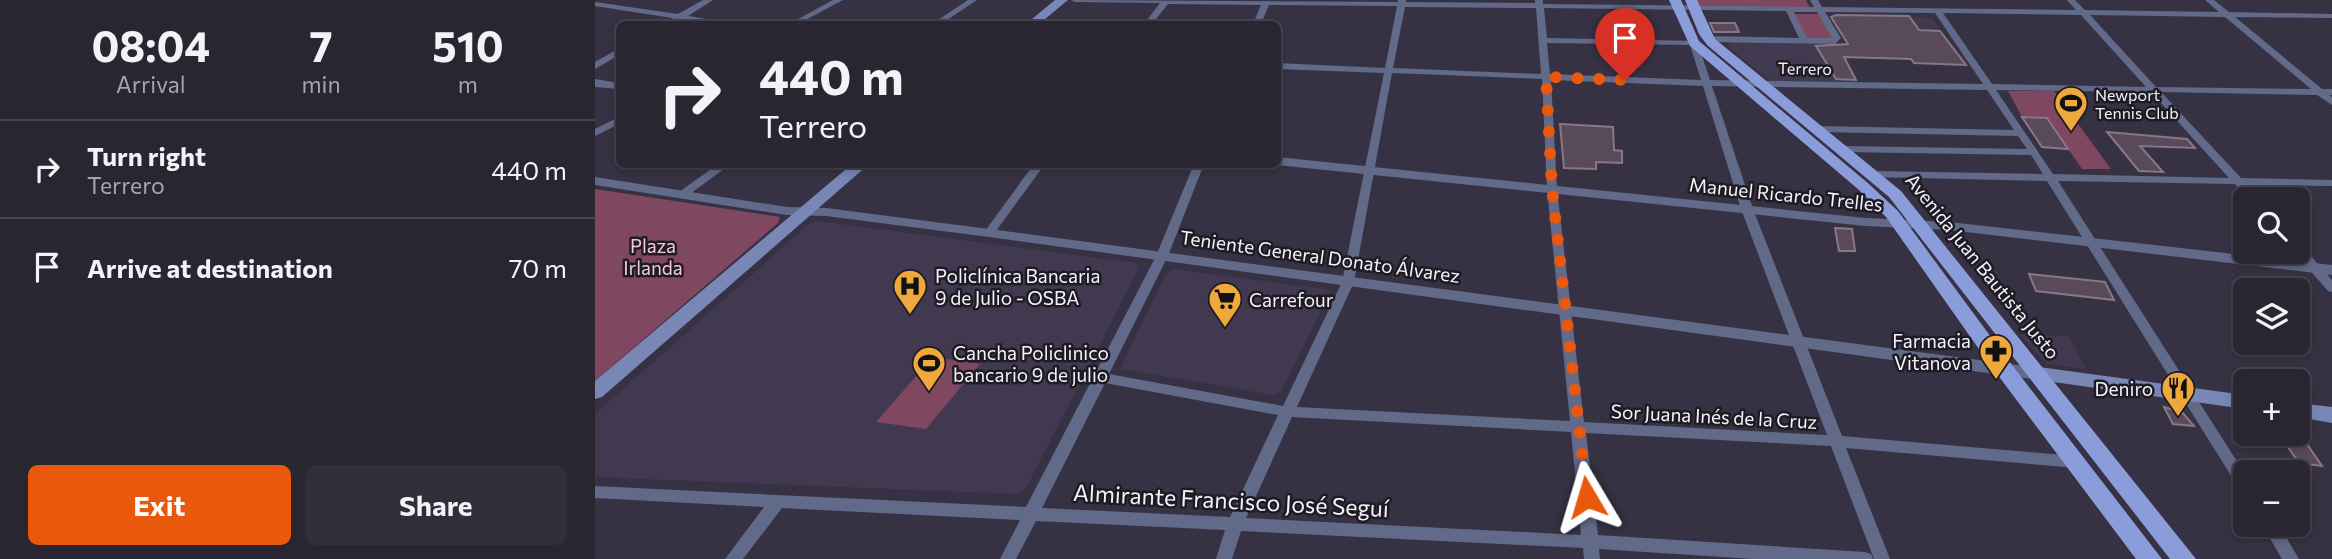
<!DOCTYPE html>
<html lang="en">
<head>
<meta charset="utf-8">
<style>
  :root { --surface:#292632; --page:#312e3a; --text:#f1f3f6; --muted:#a5a5ac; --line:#45434d; --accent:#ea580c }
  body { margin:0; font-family:Commissioner,sans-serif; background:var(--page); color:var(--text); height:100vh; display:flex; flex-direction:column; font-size:26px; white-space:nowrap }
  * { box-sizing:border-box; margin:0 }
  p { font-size:23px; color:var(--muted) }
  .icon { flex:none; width:38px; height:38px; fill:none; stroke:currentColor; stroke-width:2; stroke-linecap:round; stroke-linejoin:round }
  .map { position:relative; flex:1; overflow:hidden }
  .details { display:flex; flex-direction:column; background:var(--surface); width:595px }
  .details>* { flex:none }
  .banner { position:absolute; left:21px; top:21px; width:665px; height:147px; border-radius:10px; box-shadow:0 4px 10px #0003,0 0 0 2px var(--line); background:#292632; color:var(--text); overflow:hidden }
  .fabs { position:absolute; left:1638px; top:187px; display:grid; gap:14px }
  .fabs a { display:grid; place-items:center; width:77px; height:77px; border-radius:10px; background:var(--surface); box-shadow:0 4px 10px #0003,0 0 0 2px var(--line); font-size:35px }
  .pin { position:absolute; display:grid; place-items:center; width:60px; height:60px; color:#fff; margin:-72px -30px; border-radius:50% 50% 50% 0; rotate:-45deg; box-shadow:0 0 7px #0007 }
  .pin .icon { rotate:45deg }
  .me { position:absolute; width:77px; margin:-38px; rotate:353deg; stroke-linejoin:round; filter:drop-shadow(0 0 5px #0008) }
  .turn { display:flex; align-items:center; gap:24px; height:147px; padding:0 28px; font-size:32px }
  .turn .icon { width:91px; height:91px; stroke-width:2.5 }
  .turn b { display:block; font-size:49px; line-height:60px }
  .eta { display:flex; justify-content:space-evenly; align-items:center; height:119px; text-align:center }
  .eta b { font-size:42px; font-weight:700; line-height:49px }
  .cta { display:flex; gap:14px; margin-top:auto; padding:14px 28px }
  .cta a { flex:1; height:80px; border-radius:10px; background:var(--accent); color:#fff; font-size:28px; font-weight:700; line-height:80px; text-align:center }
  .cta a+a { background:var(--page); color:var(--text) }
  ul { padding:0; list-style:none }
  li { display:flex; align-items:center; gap:21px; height:98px; padding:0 28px; border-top:2px solid var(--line) }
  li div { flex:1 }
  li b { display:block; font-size:26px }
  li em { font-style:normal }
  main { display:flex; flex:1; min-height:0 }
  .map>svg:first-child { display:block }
  .built { fill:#403950 }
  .green { fill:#7f4760 }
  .building { fill:#594a59; stroke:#877787; stroke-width:2 }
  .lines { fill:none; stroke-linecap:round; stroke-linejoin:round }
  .minor { fill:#616a88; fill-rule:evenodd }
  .tertiary { fill:#616a88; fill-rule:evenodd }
  .secondary { fill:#7887b6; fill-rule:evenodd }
  .primary { fill:#8a9dda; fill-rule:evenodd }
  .route { stroke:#ea580c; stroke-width:12; stroke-dasharray:0 21.6 }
  .labels { text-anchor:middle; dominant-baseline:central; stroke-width:5; stroke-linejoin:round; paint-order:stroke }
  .far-street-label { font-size:16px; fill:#f5f2fd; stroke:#1e1b23 }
  .far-poi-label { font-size:16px; fill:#f5f2fd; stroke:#1e1b23; text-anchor:start }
  .street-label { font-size:19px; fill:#f5f2fd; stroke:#1e1b23 }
  .park-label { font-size:19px; fill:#f4c8da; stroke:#1e1b23 }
  .poi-label { font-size:19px; fill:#f5f2fd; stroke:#1e1b23; text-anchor:start }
  .near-street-label { font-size:23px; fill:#f5f2fd; stroke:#1e1b23 }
</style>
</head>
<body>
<main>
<section class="details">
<div class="eta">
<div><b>08:04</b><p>Arrival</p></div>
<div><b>7</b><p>min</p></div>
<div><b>510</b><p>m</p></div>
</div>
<ul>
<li><svg class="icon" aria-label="right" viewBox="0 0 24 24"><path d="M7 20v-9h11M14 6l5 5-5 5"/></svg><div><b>Turn right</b><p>Terrero</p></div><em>440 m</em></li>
<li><svg class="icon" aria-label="arrive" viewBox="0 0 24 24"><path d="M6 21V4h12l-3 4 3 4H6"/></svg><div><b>Arrive at destination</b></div><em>70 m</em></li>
</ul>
<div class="cta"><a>Exit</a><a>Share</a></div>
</section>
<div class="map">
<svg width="1737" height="559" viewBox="0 0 1737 559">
  <rect width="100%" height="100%" fill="#373243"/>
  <!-- built -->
  <path class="built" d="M1241,15L1337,18L1371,65L1319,63L1316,59L1250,57L1262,82L1180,81L1173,79L1132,46L1137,42L1252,44L1236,17Z
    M222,221L540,263L544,268L430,490L424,494L0,477V414L214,224Z
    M578,269L736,290L686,392L678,395L525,369L571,274Z
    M1425,335L1474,336L1491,369L1452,364Z"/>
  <!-- green -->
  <path class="green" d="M1101,0H1211L1215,8L1104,6Z
    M1193,14H1226L1242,40H1208Z
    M1413,91H1459L1516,169H1487L1452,118L1427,117Z
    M0,189L185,217L183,223L0,381Z
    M338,357L385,364L331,429L281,422Z"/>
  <!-- building -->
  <path class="building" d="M1241,15L1314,16L1324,30L1345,31L1371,65L1319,63L1316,59L1249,57L1261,80L1241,79L1221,46L1253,44L1236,17Z
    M1115,23H1140L1144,32H1119Z
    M1427,117L1452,118L1473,149L1447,147Z
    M965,124L1018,127L1019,150L1027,151V163L1001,162V169L969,168Z
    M1512,132L1592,139L1600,148L1545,146L1568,172L1544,171Z
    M1240,228L1257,229L1260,251H1244Z
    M1434,274L1510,282L1519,300L1441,291Z
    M1569,407L1587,412L1599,426L1578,424Z
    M1684,434H1705L1727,466L1704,463Z"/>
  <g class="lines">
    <!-- minor -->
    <path class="minor" d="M108,0H118L93,16L131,22L135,24H118L86,20L81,21L77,18L0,6V2L83,14Z
      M238,0H248L203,24H194Z
      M373,0H382L346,24H337Z
      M476,0L803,2V0H811V2L940,3V0H948V4L1219,7L1215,0H1223L1227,7L1481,10L1472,0H1480L1490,10L1624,12L1610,0H1619L1634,12L1737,14V18L1640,17L1727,89H1737V95H1734L1737,97V105L1722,95L1566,92L1646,178L1737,180V186L1652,185L1665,200H1654L1640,184L1463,181L1650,474V492L1645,490L1452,181L1277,177L1272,174L1277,171L1448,174L1436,155L1248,152L1243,149L1248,146L1432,149L1423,136L1223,132L1218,129L1223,126L1419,130L1392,90L1117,86L1158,209L1247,436L1481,456L1486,458L1489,462L1486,466L1481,468L1251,448L1295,559H1279L1236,446L991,433L1003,535L1270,552L1276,554L1278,559H1158L1004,549L1005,559H989L988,548L646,531L637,559H621L630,530L441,521L421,559H405L425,520L187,508L148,559H130L169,507L0,498V486L431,507L561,256L599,164H609L573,256L514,374L688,406L747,282L789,73L682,69V63L790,68L802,6L674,5L666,24H658L666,5L573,4L557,24H549L565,3L480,2ZM810,7L941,8L946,74L798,68ZM949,8L1191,11L1204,38L1113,36L1109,39L1113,42L1240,44L1246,38L1230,12L1340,13L1388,84L1115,80L1102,41L952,38ZM1199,12H1222L1237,38H1212ZM1348,13L1486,15L1551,87L1397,84ZM1495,15L1630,17L1716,89L1561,87ZM952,43L1095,45L1106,80L955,74ZM797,73L947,79L952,189L975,421L702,407L759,282ZM956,80L1108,86L1146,209L1232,435L989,422L962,189ZM1401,90L1556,92L1634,178L1458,174ZM510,383L683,415L635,517L447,508ZM697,417L976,432L986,535L651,518Z
      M21,50H24V55L0,69V62Z
      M24,117V124L0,136V129Z
      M123,164H136L92,196H84L83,194L84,192Z
      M439,164H450L398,235H390L388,233L390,231Z
      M1703,246H1707L1737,280V292L1733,291L1699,252H1703Z
      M1667,525H1684L1704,559H1687Z"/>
    <!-- tertiary -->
    <path class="tertiary" d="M0,79L24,83V89L0,87Z
      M682,157L1271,218L1354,222L1737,265V275L1354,230L1271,226L682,165L680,164H682Z
      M0,177L192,207L231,208L394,229L1444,368L1450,370L1453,374L1450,378L1444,380L394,237L231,216L192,215L0,185Z"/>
    <!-- secondary -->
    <path class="secondary" d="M460,0H473L444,24H431Z
      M257,164H274L7,397L0,399V381Z
      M1444,367L1650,395V409L1437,379L1434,374L1437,369Z
      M1703,403L1737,407V423L1703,417Z"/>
    <!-- primary -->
    <path class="primary" d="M1074,0H1086L1104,41L1274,184L1303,211L1407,352L1567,559H1541L1393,362L1291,217L1264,190L1095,46Z
      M1090,0H1102L1120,39L1306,191L1601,559H1575L1294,197L1112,45L1104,34Z"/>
  </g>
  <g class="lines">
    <!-- route -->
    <path class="route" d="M992,497L957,189L951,77L1030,80"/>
  </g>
  <!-- icons -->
  <defs>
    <symbol id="stadium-pin" viewBox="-11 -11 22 30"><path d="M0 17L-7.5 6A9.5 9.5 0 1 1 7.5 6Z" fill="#eea83c" stroke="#1e1b23"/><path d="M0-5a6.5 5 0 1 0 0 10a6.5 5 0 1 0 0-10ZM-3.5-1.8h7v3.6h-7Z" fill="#111"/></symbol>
    <symbol id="hospital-pin" viewBox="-11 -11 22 30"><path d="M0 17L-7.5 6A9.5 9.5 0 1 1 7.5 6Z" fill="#eea83c" stroke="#1e1b23"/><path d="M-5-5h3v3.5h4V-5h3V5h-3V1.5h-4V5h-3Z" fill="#111"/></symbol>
    <symbol id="supermarket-pin" viewBox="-11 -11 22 30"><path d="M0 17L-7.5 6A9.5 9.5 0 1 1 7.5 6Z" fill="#eea83c" stroke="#1e1b23"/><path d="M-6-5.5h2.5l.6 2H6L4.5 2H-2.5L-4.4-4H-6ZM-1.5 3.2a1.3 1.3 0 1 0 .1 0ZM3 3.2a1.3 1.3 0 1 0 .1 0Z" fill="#111"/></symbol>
    <symbol id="pharmacy-pin" viewBox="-11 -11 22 30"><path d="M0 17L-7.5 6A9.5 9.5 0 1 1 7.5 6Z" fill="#eea83c" stroke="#1e1b23"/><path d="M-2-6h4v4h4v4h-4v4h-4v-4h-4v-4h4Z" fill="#111"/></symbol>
    <symbol id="restaurant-pin" viewBox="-11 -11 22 30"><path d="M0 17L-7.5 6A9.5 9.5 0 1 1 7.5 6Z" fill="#eea83c" stroke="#1e1b23"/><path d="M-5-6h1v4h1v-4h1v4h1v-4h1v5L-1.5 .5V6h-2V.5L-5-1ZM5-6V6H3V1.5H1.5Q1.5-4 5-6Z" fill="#111"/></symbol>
  </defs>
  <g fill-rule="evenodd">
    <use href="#stadium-pin" x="1457" y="84" width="38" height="52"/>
    <use href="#hospital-pin" x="296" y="267" width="38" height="52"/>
    <use href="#supermarket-pin" x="611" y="280" width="38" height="52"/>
    <use href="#pharmacy-pin" x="1382" y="332" width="38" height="52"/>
    <use href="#stadium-pin" x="315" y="344" width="38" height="52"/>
    <use href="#restaurant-pin" x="1564" y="369" width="38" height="52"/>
  </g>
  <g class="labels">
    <!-- far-street labels -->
    <g class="far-street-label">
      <text transform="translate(1210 68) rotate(1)">Terrero</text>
    </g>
    <!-- far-poi labels -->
    <g class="far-poi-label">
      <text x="1500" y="94">Newport<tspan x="1500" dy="18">Tennis Club</tspan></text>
    </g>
    <!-- street labels -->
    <g class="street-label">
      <text transform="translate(1191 194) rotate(6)">Manuel Ricardo Trelles</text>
      <text transform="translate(725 256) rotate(8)">Teniente General Donato Álvarez</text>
      <text transform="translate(1388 266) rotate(51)">Avenida Juan Bautista Justo</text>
      <text transform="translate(1119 416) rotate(3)">Sor Juana Inés de la Cruz</text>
    </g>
    <!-- park labels -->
    <g class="park-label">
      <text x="58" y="245">Plaza<tspan x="58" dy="22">Irlanda</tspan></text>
    </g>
    <!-- poi labels -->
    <g class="poi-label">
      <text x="340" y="275">Policlínica Bancaria<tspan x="340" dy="22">9 de Julio - OSBA</tspan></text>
      <text x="654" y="299">Carrefour</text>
      <text x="1376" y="340" text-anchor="end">Farmacia<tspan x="1376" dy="22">Vitanova</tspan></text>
      <text x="358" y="352">Cancha Policlinico<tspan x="358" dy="22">bancario 9 de julio</tspan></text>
      <text x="1558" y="388" text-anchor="end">Deniro</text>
    </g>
    <!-- near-street labels -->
    <g class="near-street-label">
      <text transform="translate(636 500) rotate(3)">Almirante Francisco José Seguí</text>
    </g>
  </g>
</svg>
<div class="fabs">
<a><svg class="icon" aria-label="search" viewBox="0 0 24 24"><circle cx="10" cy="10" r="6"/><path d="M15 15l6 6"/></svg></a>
<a><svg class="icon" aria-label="layers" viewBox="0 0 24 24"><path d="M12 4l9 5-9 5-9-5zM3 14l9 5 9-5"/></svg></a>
<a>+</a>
<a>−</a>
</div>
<div class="pin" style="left:1030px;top:80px;background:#d93025"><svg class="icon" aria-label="arrive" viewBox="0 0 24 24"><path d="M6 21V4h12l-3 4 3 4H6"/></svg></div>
<svg class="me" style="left:992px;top:497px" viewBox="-20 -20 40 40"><path d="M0-17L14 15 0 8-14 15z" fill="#ea580c" stroke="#fff" stroke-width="4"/></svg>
<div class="banner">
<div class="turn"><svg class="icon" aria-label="right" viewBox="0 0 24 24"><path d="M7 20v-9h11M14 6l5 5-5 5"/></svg><div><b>440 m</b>Terrero</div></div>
</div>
</div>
</main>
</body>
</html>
